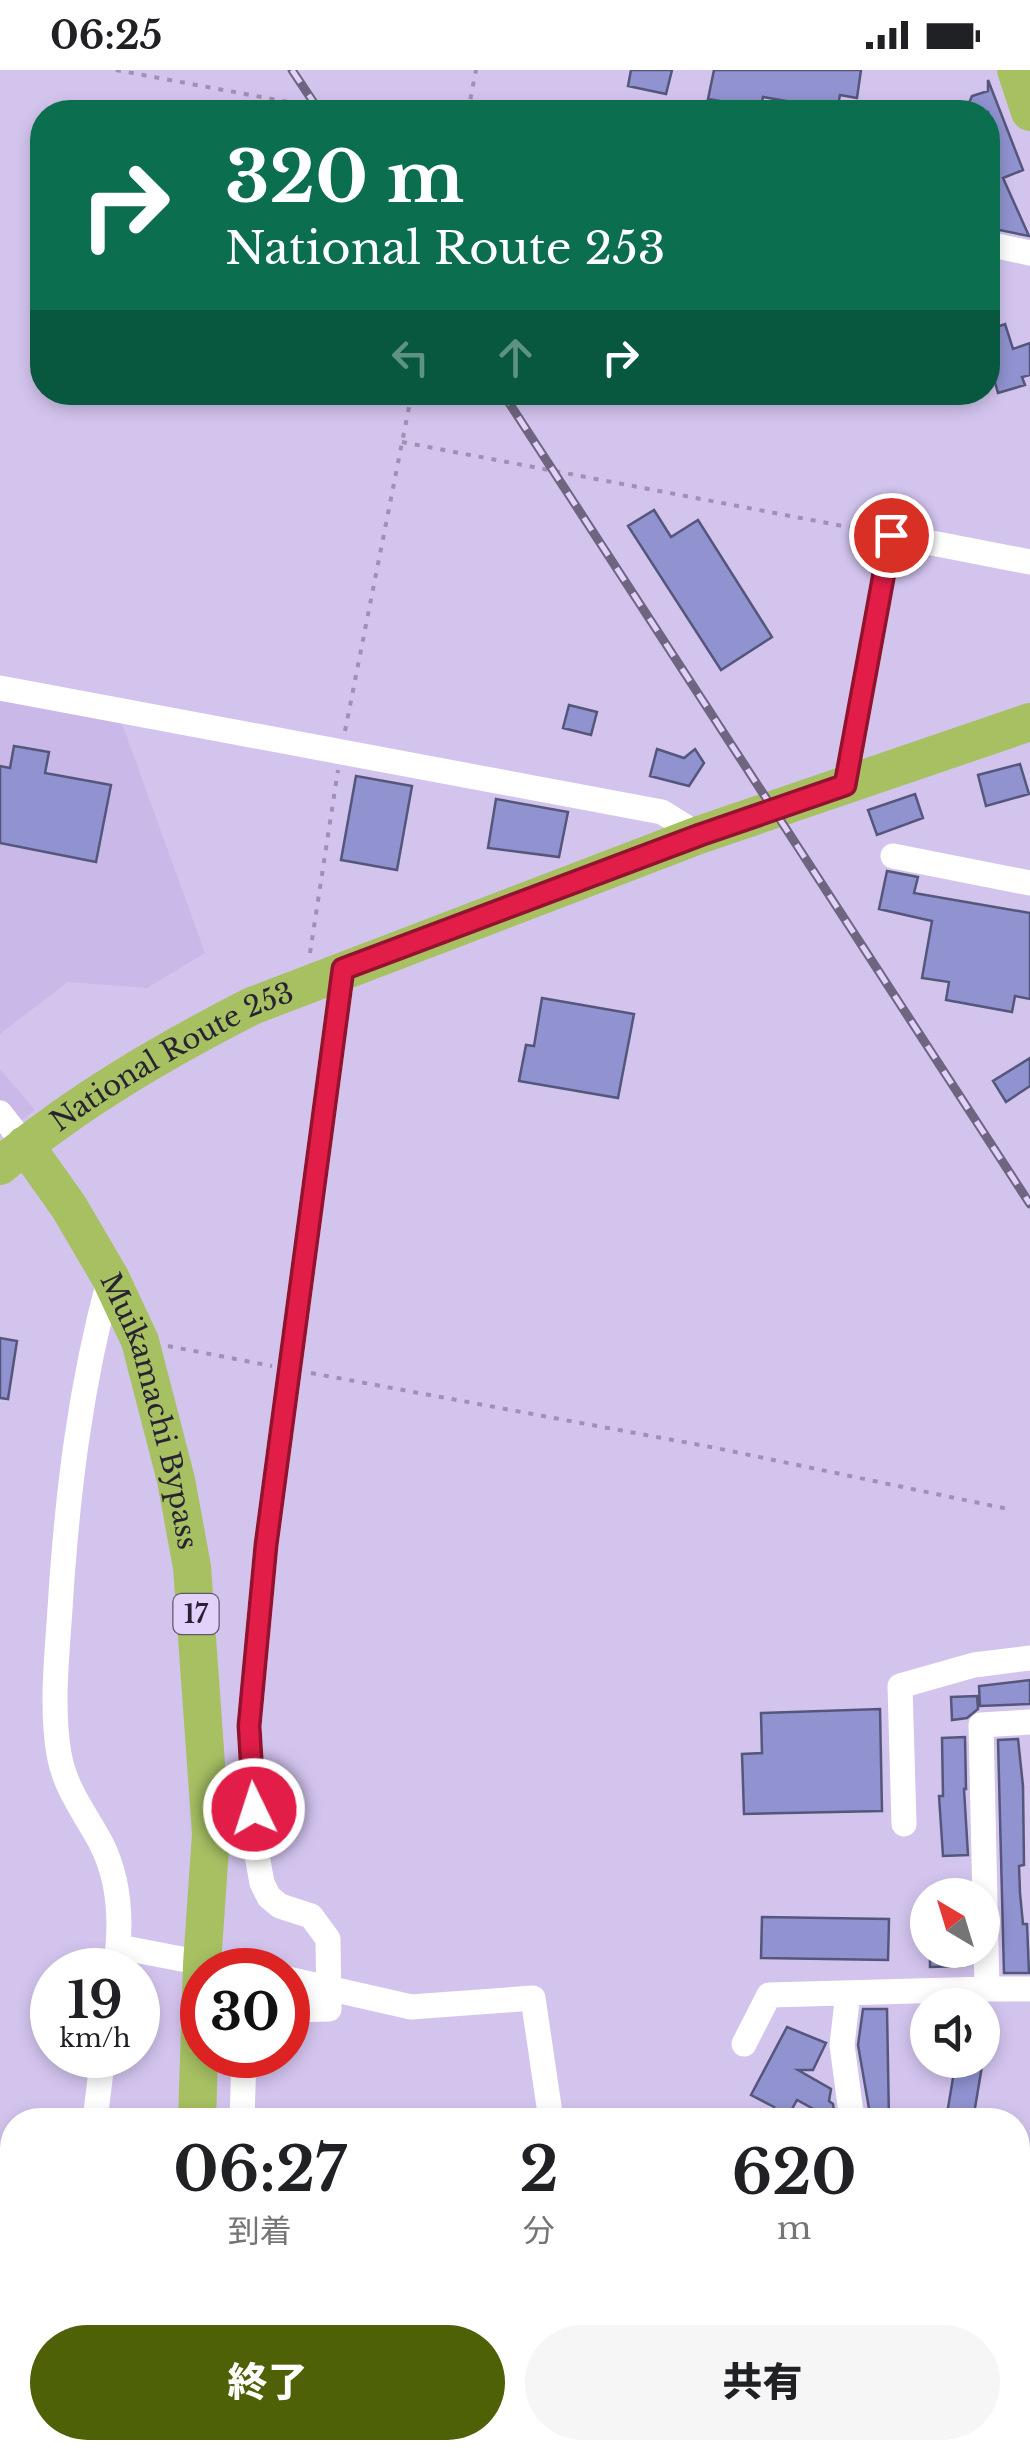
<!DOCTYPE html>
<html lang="ja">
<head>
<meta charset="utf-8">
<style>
  :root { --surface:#fff; --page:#f6f6f6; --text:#202124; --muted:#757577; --accent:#4e6107 }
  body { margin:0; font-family:"Libre Baskerville","Noto Sans JP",serif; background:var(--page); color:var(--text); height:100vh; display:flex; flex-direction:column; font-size:38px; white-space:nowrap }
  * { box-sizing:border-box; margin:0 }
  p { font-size:32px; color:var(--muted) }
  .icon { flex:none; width:55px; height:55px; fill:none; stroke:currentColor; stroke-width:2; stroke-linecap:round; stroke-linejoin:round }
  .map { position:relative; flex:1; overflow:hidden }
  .panel { position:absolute; left:0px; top:2038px; width:1030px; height:352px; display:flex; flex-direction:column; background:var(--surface); border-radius:40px 40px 0 0; box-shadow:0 5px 15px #0003 }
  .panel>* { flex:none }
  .top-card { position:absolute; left:30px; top:30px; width:970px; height:305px; border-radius:40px; box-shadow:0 5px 15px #0003; background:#0b6e4f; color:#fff; overflow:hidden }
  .needle { width:65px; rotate:322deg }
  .fabs { position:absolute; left:910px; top:1808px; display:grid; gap:20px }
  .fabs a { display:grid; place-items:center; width:90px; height:90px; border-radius:50%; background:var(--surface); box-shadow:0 5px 15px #0003; font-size:50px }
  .speed { position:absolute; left:30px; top:1878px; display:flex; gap:20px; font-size:50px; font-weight:700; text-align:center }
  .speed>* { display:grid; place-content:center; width:130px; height:130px; border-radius:50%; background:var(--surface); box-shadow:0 5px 15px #0003; line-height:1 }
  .speed small { font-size:25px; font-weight:400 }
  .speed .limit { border:15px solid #d22; background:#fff; color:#111 }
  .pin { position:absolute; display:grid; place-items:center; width:85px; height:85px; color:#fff; margin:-42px; border:5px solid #fff; border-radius:50%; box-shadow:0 2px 10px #0007 }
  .me { position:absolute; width:110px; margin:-55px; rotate:356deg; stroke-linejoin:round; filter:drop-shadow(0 0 8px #0008) }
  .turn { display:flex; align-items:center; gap:35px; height:210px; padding:0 30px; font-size:45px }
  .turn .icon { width:130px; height:130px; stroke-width:2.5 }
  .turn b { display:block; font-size:70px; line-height:85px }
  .lanes { display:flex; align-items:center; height:95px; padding:0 30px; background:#0003; justify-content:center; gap:50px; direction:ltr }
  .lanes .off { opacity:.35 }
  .eta { display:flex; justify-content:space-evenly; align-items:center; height:170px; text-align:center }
  .eta b { font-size:60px; font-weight:800; line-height:70px }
  .primary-button { display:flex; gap:20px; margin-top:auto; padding:20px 30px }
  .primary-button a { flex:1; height:115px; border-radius:60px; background:var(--accent); color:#fff; font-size:40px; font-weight:800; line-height:115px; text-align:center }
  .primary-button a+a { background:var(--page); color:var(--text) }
  .status { display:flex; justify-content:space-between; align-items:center; height:70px; padding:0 50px; background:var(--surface); direction:ltr }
  .status svg { height:28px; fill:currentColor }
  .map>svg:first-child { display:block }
  .built { fill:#cab8e8 }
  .building { fill:#9093d0; stroke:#55567b; stroke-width:2.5 }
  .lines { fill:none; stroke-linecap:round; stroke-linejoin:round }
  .path { stroke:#9e91b3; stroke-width:4; stroke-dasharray:5 8; stroke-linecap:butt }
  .minor { stroke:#fff; stroke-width:25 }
  .highway { stroke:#a6c062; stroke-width:38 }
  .rail-casing { stroke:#6f6580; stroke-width:9 }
  .rail { stroke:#e1d1fb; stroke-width:5; stroke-dasharray:15; stroke-linecap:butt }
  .route-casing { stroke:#92132f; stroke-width:25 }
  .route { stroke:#e11d48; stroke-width:18 }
  .labels { text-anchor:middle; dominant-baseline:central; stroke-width:10; stroke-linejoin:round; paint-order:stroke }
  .shield { fill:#e1d1fb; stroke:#60566e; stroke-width:2.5 }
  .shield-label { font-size:25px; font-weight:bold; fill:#282232 }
  .street-label { font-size:28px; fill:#282232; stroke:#e1d1fb }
</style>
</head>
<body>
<div class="status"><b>06:25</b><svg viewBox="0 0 49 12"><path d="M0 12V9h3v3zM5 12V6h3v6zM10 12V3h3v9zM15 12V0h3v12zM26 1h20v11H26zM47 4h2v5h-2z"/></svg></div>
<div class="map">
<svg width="1030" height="2389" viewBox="0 0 1030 2389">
  <rect width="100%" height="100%" fill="#d3c4ee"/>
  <!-- built -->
  <path class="built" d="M0,618L117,640L205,883L147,918L68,912L0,964Z
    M0,999L35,1040L0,1066Z"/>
  <!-- building -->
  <path class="building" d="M631,0H672L666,24L628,16Z
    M714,0H861L857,28L840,25L837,40L763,27L760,42H717L720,31L708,29Z
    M988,10L1023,100L1003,108L1029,166L994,159L988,149V42H965L972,26L988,21Z
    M1005,254L1013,279L1030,273V305L1022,307L1025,315L998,323L988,288V260Z
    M654,440L671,467L698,450L772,567L721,600L628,456Z
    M569,635L597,642L591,665L563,658Z
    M14,676L49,682L45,703L111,715L96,792L0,773V696L10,698Z
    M657,679L684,688L695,679L704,693L689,716L650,706Z
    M1020,694L1029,724L986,736L978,705Z
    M356,706L412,716L397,800L341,790Z
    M915,724L923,748L877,765L868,740Z
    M496,729L568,742L559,787L488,778Z
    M887,801L918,807L914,823L1030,843V929L1015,926L1012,942L946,930L949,912L922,908L932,851L879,839Z
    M542,928L634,944L618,1028L519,1011L526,975L534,976Z
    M1030,988V1016L1006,1032L993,1011Z
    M0,1268L17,1271L8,1329L0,1328Z
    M1030,1610V1634L980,1636L979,1616Z
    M977,1626L978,1639L967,1648L952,1650L951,1627Z
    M880,1639L882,1741L744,1744L742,1684L762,1683L761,1643Z
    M965,1667L966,1719H964L968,1785L943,1786L939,1726H943L942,1668Z
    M1018,1669L1023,1716L1024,1795L1019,1796L1020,1823L1023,1854H1027L1029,1903H1004L998,1670Z
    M762,1847L889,1849L888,1890L761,1888Z
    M930,1880H962V1896L930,1897Z
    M863,1939H887L889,2050H871L858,1975Z
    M787,1957L826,1973L813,2000H798L831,2019L829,2031L833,2034L834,2041L830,2048L797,2030L786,2050L772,2042L774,2037L751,2025Z
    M956,1990H983L973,2050H946Z"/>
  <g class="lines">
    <!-- path -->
    <path class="path" d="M116,0L342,42
      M468,42L476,0
      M402,372L869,461
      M345,661L412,322
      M310,883L338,700
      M168,1276L272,1296
      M311,1303L716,1378L1008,1439"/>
    <!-- minor -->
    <path class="minor" d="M988,174L1030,183
      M0,618L662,742L699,765
      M845,715L891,465L1030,492
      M893,786L1030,813
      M0,1043L25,1075
      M110,1207C80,1316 67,1426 60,1539C57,1585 51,1638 59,1684C65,1719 85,1743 101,1773C121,1812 122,1857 115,1900
      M1030,1652L981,1655L987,1919H1030
      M904,1754L900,1616L974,1595L1030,1588
      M119,1877L239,1900
      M288,1909L411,1937L533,1928L551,2050
      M848,1923L842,1975L852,2050
      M288,1940L329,1939L328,1869L311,1846L280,1836L269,1827L262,1813L255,1774L249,1656L266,1475L343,899
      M744,1974L769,1925L987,1919
      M95,2050L103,1985
      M242,2050L244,1985
      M1018,2123L1030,2122
      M600,2378L602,2389
      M889,2378L890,2389
      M64,2389L65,2378
      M231,2389L233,2378"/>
    <!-- highway -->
    <g class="highway">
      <path d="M1016,0L1030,42"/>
      <path id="s1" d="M25,1075L69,1137L110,1207L140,1271L176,1410L192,1497L211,1764L202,1894L197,2050"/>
      <path id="s2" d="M0,1096C76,1032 164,981 252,936L699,765L1030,652"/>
      <path d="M185,2389L186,2378"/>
    </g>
    <defs>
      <path id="rail" d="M292,0L320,42
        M502,322L1030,1134"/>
    </defs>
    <!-- rail casing -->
    <use href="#rail" class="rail-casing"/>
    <!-- rail -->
    <use href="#rail" class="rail"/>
  </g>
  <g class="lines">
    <defs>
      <path id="route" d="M254,1739L249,1656L266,1475L343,899L700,765L845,715L891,465"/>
    </defs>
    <!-- route casing -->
    <use href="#route" class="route-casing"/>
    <!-- route -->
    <use href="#route" class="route"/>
  </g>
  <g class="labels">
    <!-- shield labels -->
    <rect class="shield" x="173.5" y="1524" width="45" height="40" rx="8"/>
    <g class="shield-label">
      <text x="196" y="1544">17</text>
    </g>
    <!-- street labels -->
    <g class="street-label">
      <text stroke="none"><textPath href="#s2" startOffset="205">National Route 253</textPath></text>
      <text stroke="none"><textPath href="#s1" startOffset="298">Muikamachi Bypass</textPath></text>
    </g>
  </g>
</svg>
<div class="fabs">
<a><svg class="needle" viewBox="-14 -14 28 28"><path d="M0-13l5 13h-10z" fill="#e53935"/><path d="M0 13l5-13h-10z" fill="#757577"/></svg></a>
<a><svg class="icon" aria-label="sound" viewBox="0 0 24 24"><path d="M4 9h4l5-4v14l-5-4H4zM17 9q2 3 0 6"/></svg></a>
</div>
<div class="speed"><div>19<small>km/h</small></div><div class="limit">30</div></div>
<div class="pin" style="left:891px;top:465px;background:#d93025"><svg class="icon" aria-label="arrive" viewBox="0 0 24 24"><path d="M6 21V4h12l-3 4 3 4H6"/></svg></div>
<svg class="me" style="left:254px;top:1739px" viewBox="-20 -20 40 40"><circle r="17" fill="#e11d48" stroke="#fff" stroke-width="3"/><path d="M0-11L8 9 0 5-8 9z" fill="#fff"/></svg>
<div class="top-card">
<div class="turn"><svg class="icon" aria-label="right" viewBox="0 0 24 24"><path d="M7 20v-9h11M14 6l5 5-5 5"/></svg><div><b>320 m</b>National Route 253</div></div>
<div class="lanes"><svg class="icon off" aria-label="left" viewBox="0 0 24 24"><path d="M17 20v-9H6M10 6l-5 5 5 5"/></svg><svg class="icon off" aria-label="ahead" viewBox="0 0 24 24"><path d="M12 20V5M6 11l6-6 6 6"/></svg><svg class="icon" aria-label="right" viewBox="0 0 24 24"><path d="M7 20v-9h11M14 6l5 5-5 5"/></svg></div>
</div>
<section class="panel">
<div class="eta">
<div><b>06:27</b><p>到着</p></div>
<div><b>2</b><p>分</p></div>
<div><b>620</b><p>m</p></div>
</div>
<div class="primary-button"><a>終了</a><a>共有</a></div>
</section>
</div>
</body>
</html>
